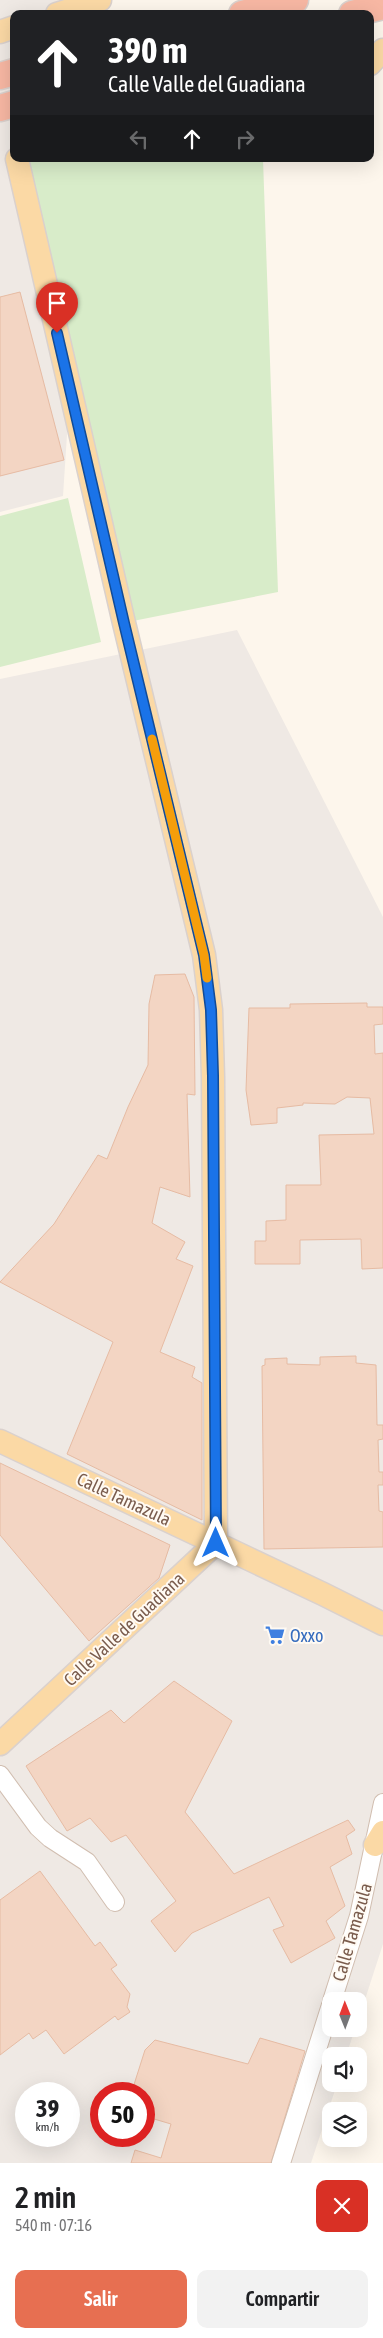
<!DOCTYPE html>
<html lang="es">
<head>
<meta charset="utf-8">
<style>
  :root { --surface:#fff; --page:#f2f2f2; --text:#202124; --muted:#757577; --accent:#e76f51 }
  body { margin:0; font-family:"Asap Condensed",sans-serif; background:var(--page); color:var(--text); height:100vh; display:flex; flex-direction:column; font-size:19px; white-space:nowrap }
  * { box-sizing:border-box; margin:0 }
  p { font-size:16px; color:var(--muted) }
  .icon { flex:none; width:28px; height:28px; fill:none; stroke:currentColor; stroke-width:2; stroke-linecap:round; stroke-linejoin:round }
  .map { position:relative; height:2163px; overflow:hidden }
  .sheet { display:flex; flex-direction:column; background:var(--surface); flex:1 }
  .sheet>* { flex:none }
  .top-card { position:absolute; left:10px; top:10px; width:364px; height:152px; border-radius:10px; box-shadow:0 5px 20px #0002; background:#202124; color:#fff; overflow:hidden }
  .needle { width:32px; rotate:359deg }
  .fabs { position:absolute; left:322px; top:1992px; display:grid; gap:10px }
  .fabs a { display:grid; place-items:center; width:45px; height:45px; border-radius:10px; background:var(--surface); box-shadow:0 5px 20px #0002; font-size:25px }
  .speed { position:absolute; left:15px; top:2082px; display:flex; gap:10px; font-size:25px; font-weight:700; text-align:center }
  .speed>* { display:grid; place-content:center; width:65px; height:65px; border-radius:50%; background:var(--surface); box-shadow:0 5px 20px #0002; line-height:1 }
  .speed small { font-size:12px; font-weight:400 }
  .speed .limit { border:8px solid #d22; background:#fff; color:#111 }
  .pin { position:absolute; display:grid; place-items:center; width:42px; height:42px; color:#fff; margin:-51px -21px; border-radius:50% 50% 50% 0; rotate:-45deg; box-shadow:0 0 5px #0007 }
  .pin .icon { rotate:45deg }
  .me { position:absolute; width:55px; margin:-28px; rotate:0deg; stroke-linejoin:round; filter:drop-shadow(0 0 4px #0008) }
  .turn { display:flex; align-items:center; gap:18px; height:105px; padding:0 15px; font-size:22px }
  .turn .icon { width:65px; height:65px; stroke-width:2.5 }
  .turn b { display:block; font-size:35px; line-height:42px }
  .lanes { display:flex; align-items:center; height:48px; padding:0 15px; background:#0003; justify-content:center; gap:25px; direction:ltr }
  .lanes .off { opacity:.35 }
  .round { display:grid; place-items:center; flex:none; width:52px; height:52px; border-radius:10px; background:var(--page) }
  .head { display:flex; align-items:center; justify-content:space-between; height:85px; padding:0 15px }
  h1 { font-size:30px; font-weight:600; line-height:38px }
  .primary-button { display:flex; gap:10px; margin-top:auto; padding:10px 15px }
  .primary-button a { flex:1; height:58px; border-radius:10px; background:var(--accent); color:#fff; font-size:20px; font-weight:600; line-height:58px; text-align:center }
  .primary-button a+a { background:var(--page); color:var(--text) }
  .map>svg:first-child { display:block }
  .industrial { fill:#efe9e4; fill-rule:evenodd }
  .green { fill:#d8ecc9 }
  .building { fill:#f3d5c3; stroke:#e6bba3 }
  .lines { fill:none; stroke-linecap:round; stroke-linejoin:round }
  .minor-casing { stroke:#d1beb0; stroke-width:20 }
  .major-casing { stroke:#dad1cd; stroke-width:25 }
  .highway-casing { stroke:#dad1cd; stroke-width:29 }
  .minor { stroke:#fff; stroke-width:18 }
  .major { stroke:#fbd9a5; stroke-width:22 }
  .highway { stroke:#f7b7a3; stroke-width:26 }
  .route-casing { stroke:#114b97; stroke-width:12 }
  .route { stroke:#1a73e8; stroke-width:9 }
  .slow { stroke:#f59e0b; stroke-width:9 }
  .labels { text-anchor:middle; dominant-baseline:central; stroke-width:4; stroke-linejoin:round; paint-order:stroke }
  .street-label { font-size:18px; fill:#7a5c4d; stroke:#fffaf3 }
  .shop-label { font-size:18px; fill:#366cbe; stroke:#fffaf3; text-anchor:start }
</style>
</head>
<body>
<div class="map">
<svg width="383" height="2163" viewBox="0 0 383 2163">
  <rect width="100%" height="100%" fill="#fdf6ec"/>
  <!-- industrial -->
  <path class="industrial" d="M0,0H96L95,14H14V159H85L63,496L0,512Z
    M237,630L383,917V1944L359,2018V2001H331V2029H355L346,2056H331V2084H337L311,2163H0V679ZM26,2094H69V2136H26ZM101,2094H144V2136H101Z"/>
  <!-- green -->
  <path class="green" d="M22,159H263L278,592L133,621Z
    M68,498L101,642L0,667V516Z"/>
  <!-- building -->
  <path class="building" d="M20,292L64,460L0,476V297Z
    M185,974L194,997L195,1095L187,1094L190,1197L160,1187L152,1223L185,1242L176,1259L193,1266L160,1352L195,1367L192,1377L202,1383V1520L67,1454L113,1342L0,1282L54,1224L98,1155L107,1159L128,1107L148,1065L149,1004L155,975Z
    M367,1003V1007H383V1024L374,1025L375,1054L383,1053V1268L362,1269L361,1239L300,1240V1264H255V1241H266V1221L286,1220V1185H321L319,1135L374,1134L370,1098L347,1097L335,1104L303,1103V1105L277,1108V1123L251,1125L246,1090L249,1008H290V1004Z
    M356,1356V1363L376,1365L377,1425H383V1439L378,1440L379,1472H383V1485H378L379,1511L383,1512V1547L264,1549L262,1366L265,1365V1359L287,1358V1364L320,1365V1357Z
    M0,1463L170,1545L159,1578L89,1641L0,1535Z
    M174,1681L232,1721L185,1812L234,1874L348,1820L355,1830L346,1836L352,1854L330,1867L345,1906L326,1921L335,1938L291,1963L273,1930L284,1926L269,1897L192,1933L175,1952L151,1921L176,1901L126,1835L111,1842L90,1818L67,1831L26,1766L111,1710L124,1723Z
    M40,1871L95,1946L100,1942L117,1965L111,1969L130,1994L127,2007L130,2012L118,2020L115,2016L64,2054L46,2030L33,2039L29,2033L0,2055V1900Z
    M260,2038L305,2051L271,2163H131L135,2150L161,2158L171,2124L144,2116V2094H131L145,2050L155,2040L248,2064Z"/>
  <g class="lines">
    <defs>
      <path id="minor" d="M0,1775L38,1827L50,1838L87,1862L115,1902
        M332,2001L359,1916L383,1803
        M281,2163L331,2005"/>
      <path id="major" d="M57,14L100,0
        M0,32L14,27
        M370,64L383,50
        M0,1441L323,1594L383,1624
        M0,1744L216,1543L213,1077L211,1010L204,955L124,623L17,159
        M375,1845L383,1832"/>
      <path id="highway" d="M242,14L295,0
        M352,14L383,6
        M0,76L14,72
        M0,108L14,104"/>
    </defs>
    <!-- minor casing -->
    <use href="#minor" class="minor-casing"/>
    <!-- major casing -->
    <use href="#major" class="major-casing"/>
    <!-- highway casing -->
    <use href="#highway" class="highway-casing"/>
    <!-- minor -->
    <use href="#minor" class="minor"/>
    <!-- major -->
    <use href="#major" class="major"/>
    <!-- highway -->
    <use href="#highway" class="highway"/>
  </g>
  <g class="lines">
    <defs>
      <path id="route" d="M57,333L124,623L204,955L211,1010L213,1076L216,1543"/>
    </defs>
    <!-- route casing -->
    <use href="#route" class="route-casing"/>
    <!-- route -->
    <use href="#route" class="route"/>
    <!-- slow -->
    <path class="slow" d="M152,739L204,955L207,978"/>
  </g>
  <!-- icons -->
  <defs>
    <symbol id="supermarket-bare" viewBox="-9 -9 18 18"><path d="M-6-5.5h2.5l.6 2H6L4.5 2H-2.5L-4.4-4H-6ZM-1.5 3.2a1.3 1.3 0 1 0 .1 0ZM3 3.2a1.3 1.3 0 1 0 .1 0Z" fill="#3f7fe0" stroke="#fffaf3" stroke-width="2.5" paint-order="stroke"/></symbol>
  </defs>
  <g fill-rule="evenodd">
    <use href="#supermarket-bare" x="261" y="1621" width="28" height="28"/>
  </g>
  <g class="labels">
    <!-- street labels -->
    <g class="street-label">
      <text transform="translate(124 1499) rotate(25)">Calle Tamazula</text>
      <text transform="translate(124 1629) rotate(-43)">Calle Valle de Guadiana</text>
      <text transform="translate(352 1932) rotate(-74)">Calle Tamazula</text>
    </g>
    <!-- shop labels -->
    <g class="shop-label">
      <text x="290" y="1635">Oxxo</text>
    </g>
  </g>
</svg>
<div class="fabs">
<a><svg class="needle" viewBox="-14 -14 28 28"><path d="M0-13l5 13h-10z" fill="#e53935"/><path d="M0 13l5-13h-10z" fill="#757577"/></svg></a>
<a><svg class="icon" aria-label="sound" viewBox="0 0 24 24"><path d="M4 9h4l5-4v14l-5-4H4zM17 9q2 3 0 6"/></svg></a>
<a><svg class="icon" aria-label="layers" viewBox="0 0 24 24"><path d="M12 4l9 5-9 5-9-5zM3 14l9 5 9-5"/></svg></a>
</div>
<div class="speed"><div>39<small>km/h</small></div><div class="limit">50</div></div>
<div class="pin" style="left:57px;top:333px;background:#d93025"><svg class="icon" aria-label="arrive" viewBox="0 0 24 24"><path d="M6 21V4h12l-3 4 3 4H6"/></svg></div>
<svg class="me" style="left:216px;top:1543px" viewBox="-20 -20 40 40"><path d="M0-17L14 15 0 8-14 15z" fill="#1a73e8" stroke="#fff" stroke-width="4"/></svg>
<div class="top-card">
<div class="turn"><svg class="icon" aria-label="ahead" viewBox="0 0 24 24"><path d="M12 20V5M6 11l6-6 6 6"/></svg><div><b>390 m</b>Calle Valle del Guadiana</div></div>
<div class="lanes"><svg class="icon off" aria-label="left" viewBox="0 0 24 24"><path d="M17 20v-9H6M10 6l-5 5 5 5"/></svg><svg class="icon" aria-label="ahead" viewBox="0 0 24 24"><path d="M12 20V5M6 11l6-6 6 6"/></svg><svg class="icon off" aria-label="right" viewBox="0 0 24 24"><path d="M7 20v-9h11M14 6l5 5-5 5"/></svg></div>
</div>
</div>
<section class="sheet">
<div class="head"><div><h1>2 min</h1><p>540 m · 07:16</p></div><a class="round" style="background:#d93025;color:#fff"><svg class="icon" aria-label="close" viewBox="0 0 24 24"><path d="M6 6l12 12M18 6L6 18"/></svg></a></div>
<div class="primary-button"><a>Salir</a><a>Compartir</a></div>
</section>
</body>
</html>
